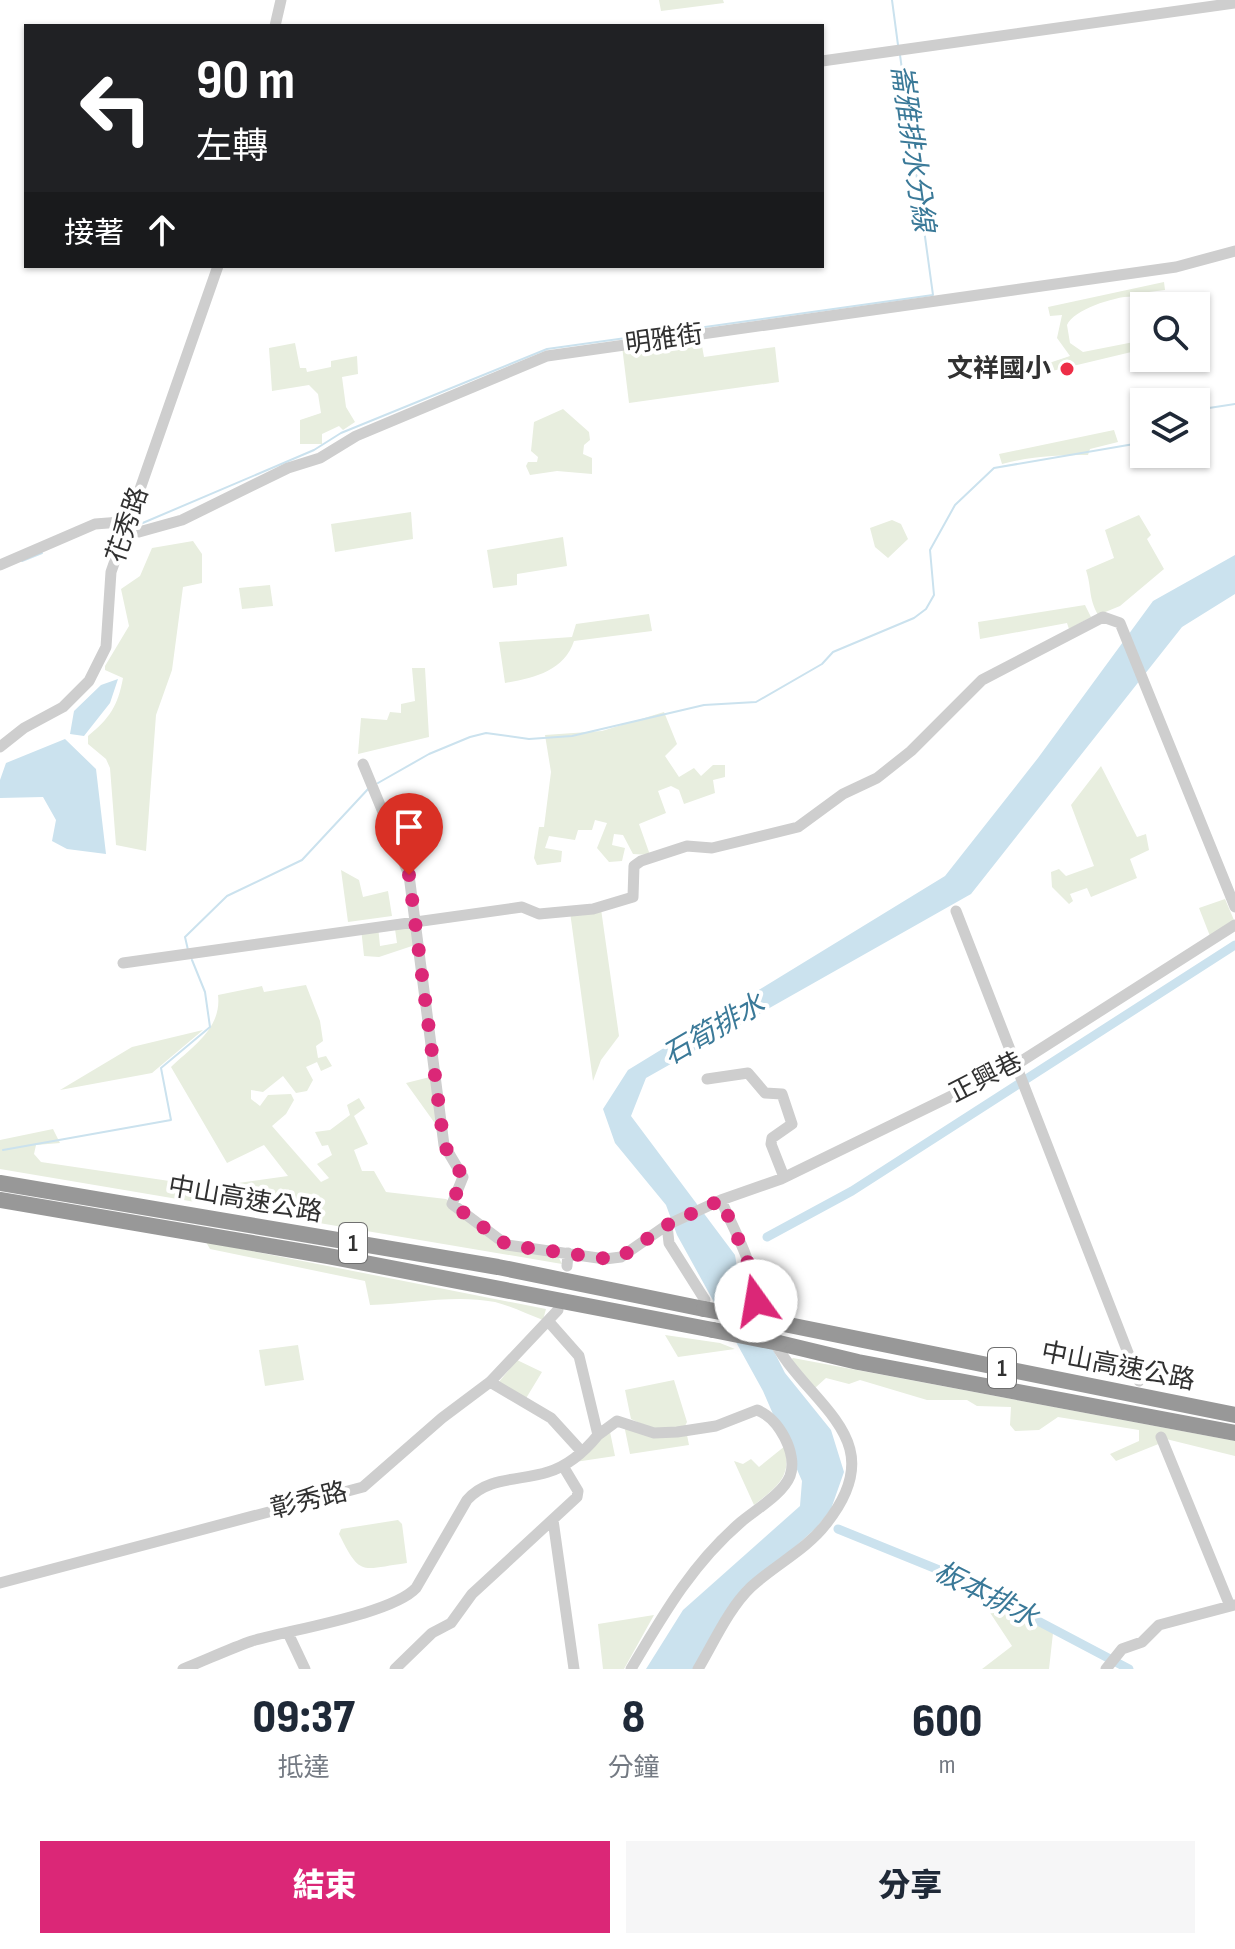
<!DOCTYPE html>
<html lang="zh-TW">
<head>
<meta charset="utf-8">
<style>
  :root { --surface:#fff; --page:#f6f6f7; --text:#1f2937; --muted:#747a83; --accent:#db2777 }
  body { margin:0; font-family:"Sofia Sans Condensed","Noto Sans TC",sans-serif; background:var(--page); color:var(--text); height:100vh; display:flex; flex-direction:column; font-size:30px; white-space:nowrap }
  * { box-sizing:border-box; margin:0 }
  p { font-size:26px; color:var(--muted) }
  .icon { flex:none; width:44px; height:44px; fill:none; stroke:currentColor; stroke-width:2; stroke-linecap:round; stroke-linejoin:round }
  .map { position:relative; height:1669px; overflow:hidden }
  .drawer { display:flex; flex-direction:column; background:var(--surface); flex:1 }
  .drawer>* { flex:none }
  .top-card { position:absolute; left:24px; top:24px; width:800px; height:244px; border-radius:0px; box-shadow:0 2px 6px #0004; background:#202124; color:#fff; overflow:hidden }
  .tools { position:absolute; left:1130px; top:292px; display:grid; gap:16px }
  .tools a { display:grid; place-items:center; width:80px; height:80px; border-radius:0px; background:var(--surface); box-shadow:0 2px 6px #0004; font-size:40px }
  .pin { position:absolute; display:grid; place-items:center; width:68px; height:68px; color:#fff; margin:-82px -34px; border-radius:50% 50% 50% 0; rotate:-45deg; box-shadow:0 0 8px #0007 }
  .pin .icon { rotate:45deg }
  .me { position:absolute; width:88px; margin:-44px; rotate:347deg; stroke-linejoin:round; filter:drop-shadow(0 0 6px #0008) }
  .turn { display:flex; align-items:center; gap:28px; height:168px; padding:0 40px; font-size:36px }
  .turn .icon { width:104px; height:104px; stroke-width:2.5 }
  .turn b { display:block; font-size:56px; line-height:68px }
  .then { display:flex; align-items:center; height:76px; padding:0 40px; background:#0003; gap:16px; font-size:30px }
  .eta { display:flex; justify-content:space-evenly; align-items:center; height:136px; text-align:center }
  .eta b { font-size:48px; font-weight:800; line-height:56px }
  .button { display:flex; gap:16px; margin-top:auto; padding:16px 40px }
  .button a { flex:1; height:92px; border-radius:0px; background:var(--accent); color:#fff; font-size:32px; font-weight:800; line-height:92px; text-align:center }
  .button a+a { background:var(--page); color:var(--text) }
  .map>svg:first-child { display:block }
  .green { fill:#e8eedf }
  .water { fill:#cbe2ee }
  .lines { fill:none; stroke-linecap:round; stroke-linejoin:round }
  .stream { stroke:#cbe2ee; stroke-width:2 }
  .canal { stroke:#cbe2ee; stroke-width:9 }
  .minor { stroke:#cecece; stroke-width:11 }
  .highway { stroke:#989898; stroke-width:16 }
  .highway-bridge { stroke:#989898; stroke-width:16 }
  .route { stroke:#db2777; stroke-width:14; stroke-dasharray:0 25.2 }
  .poi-dot { fill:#ed2e47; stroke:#fff; stroke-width:3 }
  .labels { text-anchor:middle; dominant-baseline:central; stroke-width:8; stroke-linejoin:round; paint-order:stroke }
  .shield { fill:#fff; stroke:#6f6f6f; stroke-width:2 }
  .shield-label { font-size:24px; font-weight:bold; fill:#313131 }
  .street-label { font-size:26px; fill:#313131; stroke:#fff }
  .poi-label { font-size:26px; font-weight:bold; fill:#313131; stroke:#fff; text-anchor:end }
  .water-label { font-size:28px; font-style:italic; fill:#3a7998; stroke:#fff }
</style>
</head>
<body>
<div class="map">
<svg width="1235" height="1669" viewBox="0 0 1235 1669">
  <rect width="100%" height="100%" fill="#fff"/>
  <!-- green -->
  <path class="green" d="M659,0H723L724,3L661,11Z
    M1164,282L1165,290L1149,292L1161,306C1150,306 1148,299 1137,297C1121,294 1074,309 1067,325L1070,343L1083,352L1144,340V349L1052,371L1049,363L1070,356L1057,338L1062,315L1050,316L1048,307Z
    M700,335L704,357L775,347L779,382L629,403L622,346Z
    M295,343L300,368H306L307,372L331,367V361L357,356L358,374L342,377L346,407L355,422L343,430L339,426L322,434V444H300V420L321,413L318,394L309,385L272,391L269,348Z
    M563,409L589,432L590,440L584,445L583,454L592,458V474L557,471L530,475L526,466L528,462H537L538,457L531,451L534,422Z
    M1114,430L1118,442L1090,449L1088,455C1059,455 1032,456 1002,464L999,454Z
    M411,512L413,539L335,552L331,524Z
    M1139,515L1151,535L1147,539L1164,569L1120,606L1098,615C1088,596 1092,589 1086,570L1114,558L1105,530Z
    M892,520L901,524L908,539L888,558L875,547L870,528Z
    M563,537L567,566L517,574V585L493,588L487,550Z
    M193,541L202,554V583L183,587L172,670L156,715L146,851L116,845L110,768L106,759L88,744V736C109,719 118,706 123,678L105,670V666L129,626L121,589L140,576L152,548Z
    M270,585L273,606L242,609L239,588Z
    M1085,605L1091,617L1069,629L1067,623L980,639L978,622Z
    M649,614L652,631L574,641C564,671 534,678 505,683L499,642L572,637L576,624Z
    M412,668H425L429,737L358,754L361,718L387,720L390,712L401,713V704L415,701Z
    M664,712L677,744L665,756L679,777L694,768L701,776L713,765H725V777L713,780L715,793L684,804L679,790L671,786L658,791L666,813L639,824L650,855L633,854L623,835L614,834L612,845L625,848L622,861L609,862L597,848L607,823L595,820L592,830H578L575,840L549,836L545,848L562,851L561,862L537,865L534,858L539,827H544L551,772L545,735L602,731Z
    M1101,766L1137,837L1146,834L1149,850L1130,859L1137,878L1091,897L1087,888L1070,894L1073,901L1069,904L1052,887L1051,872L1059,869L1066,876L1094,866L1071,805Z
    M341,870L359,880L363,897L388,891L392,916L348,922Z
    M1225,899L1234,920L1210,936L1199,908Z
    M601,909L619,1036L601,1060L593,1081L570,912Z
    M409,922L415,945L379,957L364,956L361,928L378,926L380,946L397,943L395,929Z
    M306,985L320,1021L323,1041L316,1046L318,1058L326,1056L332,1066L321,1071L317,1062L306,1067L313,1080L307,1091L296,1093L283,1076L263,1092L251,1090V1099L260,1106L268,1095L291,1094L294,1100L286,1114L272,1126L321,1182L329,1178L317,1164L332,1155L328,1145L322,1146L315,1132L330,1130L350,1115L347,1105L359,1098L365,1108L354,1116L368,1144L354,1150L362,1171H374L386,1192L446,1199L470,1214L509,1246L557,1254L562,1264L0,1169V1140L53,1129L60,1143L36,1145L34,1154L41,1162L210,1187L288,1176L264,1145L227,1163L171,1067C193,1046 222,1028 218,995L262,986L264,992Z
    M203,1030L152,1073L60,1090L132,1047Z
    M434,1076L439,1129L406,1083Z
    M206,1242L546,1309L543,1320C527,1314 511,1306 495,1302C454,1294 411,1304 370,1305L365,1281L210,1249Z
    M665,1335L720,1343L735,1349L678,1357Z
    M298,1345L304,1380L265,1386L259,1350Z
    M793,1358L1235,1441V1456L1162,1438L1161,1443L1116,1461L1110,1454L1139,1441V1430L1058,1417L1039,1430L1015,1431L1010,1425L1011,1407L977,1406L967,1400H927L860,1380L849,1384L826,1378L815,1388L789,1361Z
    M517,1360L542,1372L525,1400L498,1383Z
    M674,1380L687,1422L684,1428L652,1429L631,1419L625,1390Z
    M624,1425L687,1435L689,1445L630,1454Z
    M609,1427L615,1456L575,1462Z
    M785,1446C792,1477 777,1487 754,1505L734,1461L743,1464L751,1459L759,1467Z
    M398,1520L402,1524L407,1563C361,1569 361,1578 339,1534L341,1529Z
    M986,1595L1053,1633L1049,1669H982L1012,1646L983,1602Z
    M654,1615L624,1669H603L598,1624Z"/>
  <!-- water -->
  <path class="water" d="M1235,555V594L1182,627L971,894L646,1078L631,1116L735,1255L740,1285L785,1373L831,1430L844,1472L831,1509L817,1527L743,1594L697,1669H646L683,1610L800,1506L802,1481L763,1391L677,1235L666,1205L615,1143L603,1109L628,1070L945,876L1038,758L1153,601Z
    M118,679L110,703L84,736L70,734L74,711L101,685Z
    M65,739L96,769L106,854L67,849L52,841L56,820L43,797L0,798V780L6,763Z"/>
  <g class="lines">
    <!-- stream -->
    <path class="stream" d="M892,0L898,45
      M1196,410L1235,404
      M138,525L314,450L341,433L547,349L933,295L900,55
      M22,561L42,553
      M378,783L429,754L470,737L486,733L529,739L572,736L704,705L756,702L822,664L833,652L914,618L926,609L934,595L930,550L955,505L994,468L1134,444L1144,439
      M188,950L185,937L227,896L302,860L369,788
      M3,1150L171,1120L161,1068L210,1027L205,992L192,960"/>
    <!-- canal -->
    <path class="canal" d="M767,1237L852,1191L1235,945
      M838,1529L949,1574L1129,1669"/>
    <!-- minor -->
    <path class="minor" d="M275,26L281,0
      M822,61L1235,3
      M0,565L95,524L121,522L139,532L182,520L288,468L320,458L356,436L547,356L1176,267L1235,251
      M0,747L24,728L63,707L89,681L106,647L111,572L218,266
      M363,764L409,875L444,1145L463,1177L452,1204L507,1245L605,1259L621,1257L667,1225L721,1200L781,1179L1017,1064L1235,925
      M956,911L1139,1381
      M123,963L522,907L539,914L593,909L633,897L634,866L641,861L687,846L712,848L798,827L843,794L877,778L911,751L982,680L1103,617L1120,623L1235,907
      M707,1079L748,1073L765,1093L782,1094L792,1124L772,1138L771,1144L784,1177
      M667,1225L669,1243L705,1300
      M567,1266L568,1253
      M490,1382L551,1418L582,1452
      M598,1435L617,1421L654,1433L677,1432L716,1426L757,1410C779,1418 798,1454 790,1476C783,1494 755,1510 741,1522C692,1564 663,1615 631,1669
      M1161,1437L1230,1606
      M553,1520L574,1669
      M0,1583L363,1487L442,1418L490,1382L558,1310
      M288,1633L305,1669
      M183,1669C206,1660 229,1649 252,1641C289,1630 392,1614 416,1588L467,1500C488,1476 521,1481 548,1472C568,1466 585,1451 598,1435L579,1356L549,1322
      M395,1669L432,1633L451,1623L472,1594L577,1497L578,1491L563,1466
      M698,1669C714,1642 729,1608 751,1587C775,1565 807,1549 826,1524C897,1435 803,1405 769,1332C758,1308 755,1281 746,1256C739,1237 729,1219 721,1200
      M1106,1669L1122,1649L1142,1642L1159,1625L1234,1605"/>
    <!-- highway -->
    <path class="highway" d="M0,1183L498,1267L704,1309
      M0,1200L328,1256L713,1330
      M769,1321L1235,1415
      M779,1343L858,1362L1235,1433"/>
    <!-- highway-bridge -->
    <path class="highway-bridge" d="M704,1309L769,1321
      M713,1330L779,1343"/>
  </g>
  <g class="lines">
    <!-- route -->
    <path class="route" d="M409,875L444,1145L463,1177L452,1204L507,1245L609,1259L621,1257L667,1225L721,1200L747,1259L756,1301"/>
  </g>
  <!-- markers -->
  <circle class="poi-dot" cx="1067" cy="369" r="8"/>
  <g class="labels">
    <!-- shield labels -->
    <g class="shield">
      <rect x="339" y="1223" width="28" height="40" rx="6"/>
      <rect x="988" y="1348" width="28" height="40" rx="6"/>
    </g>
    <g class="shield-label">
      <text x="353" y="1243">1</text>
      <text x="1002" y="1368">1</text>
    </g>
    <!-- street labels -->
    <g class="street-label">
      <text transform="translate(664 340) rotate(-8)">明雅街</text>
      <text transform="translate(128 525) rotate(-71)">花秀路</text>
      <text transform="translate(986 1078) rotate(-27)">正興巷</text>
      <text transform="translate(245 1200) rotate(10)">中山高速公路</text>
      <text transform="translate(1118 1367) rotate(11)">中山高速公路</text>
      <text transform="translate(309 1501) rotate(-14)">彰秀路</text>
    </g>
    <!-- poi labels -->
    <g class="poi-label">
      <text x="1051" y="369">文祥國小</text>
    </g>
    <!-- water labels -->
    <g class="water-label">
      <text transform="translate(912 148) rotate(82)">崙雅排水分線</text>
      <text transform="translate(714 1030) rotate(-30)">石筍排水</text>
      <text transform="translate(986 1595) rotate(27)">板本排水</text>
    </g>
  </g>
</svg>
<div class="tools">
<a><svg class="icon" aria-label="search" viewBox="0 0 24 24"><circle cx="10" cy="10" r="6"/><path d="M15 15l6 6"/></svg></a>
<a><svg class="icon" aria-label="layers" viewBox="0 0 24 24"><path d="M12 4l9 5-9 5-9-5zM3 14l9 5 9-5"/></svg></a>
</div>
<div class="pin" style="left:409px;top:875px;background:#d93025"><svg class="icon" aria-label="arrive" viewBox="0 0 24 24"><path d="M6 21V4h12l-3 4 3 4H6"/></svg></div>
<svg class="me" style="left:756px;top:1301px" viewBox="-20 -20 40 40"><circle r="19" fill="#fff"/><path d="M0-13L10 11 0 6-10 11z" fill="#db2777"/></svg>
<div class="top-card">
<div class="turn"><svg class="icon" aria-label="left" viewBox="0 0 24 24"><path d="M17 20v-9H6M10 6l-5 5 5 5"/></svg><div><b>90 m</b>左轉</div></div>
<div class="then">接著<svg class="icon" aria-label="ahead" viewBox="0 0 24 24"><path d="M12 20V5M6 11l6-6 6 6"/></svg></div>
</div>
</div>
<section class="drawer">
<div class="eta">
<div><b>09:37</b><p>抵達</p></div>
<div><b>8</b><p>分鐘</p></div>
<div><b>600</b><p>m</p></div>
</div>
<div class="button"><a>結束</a><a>分享</a></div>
</section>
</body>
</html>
